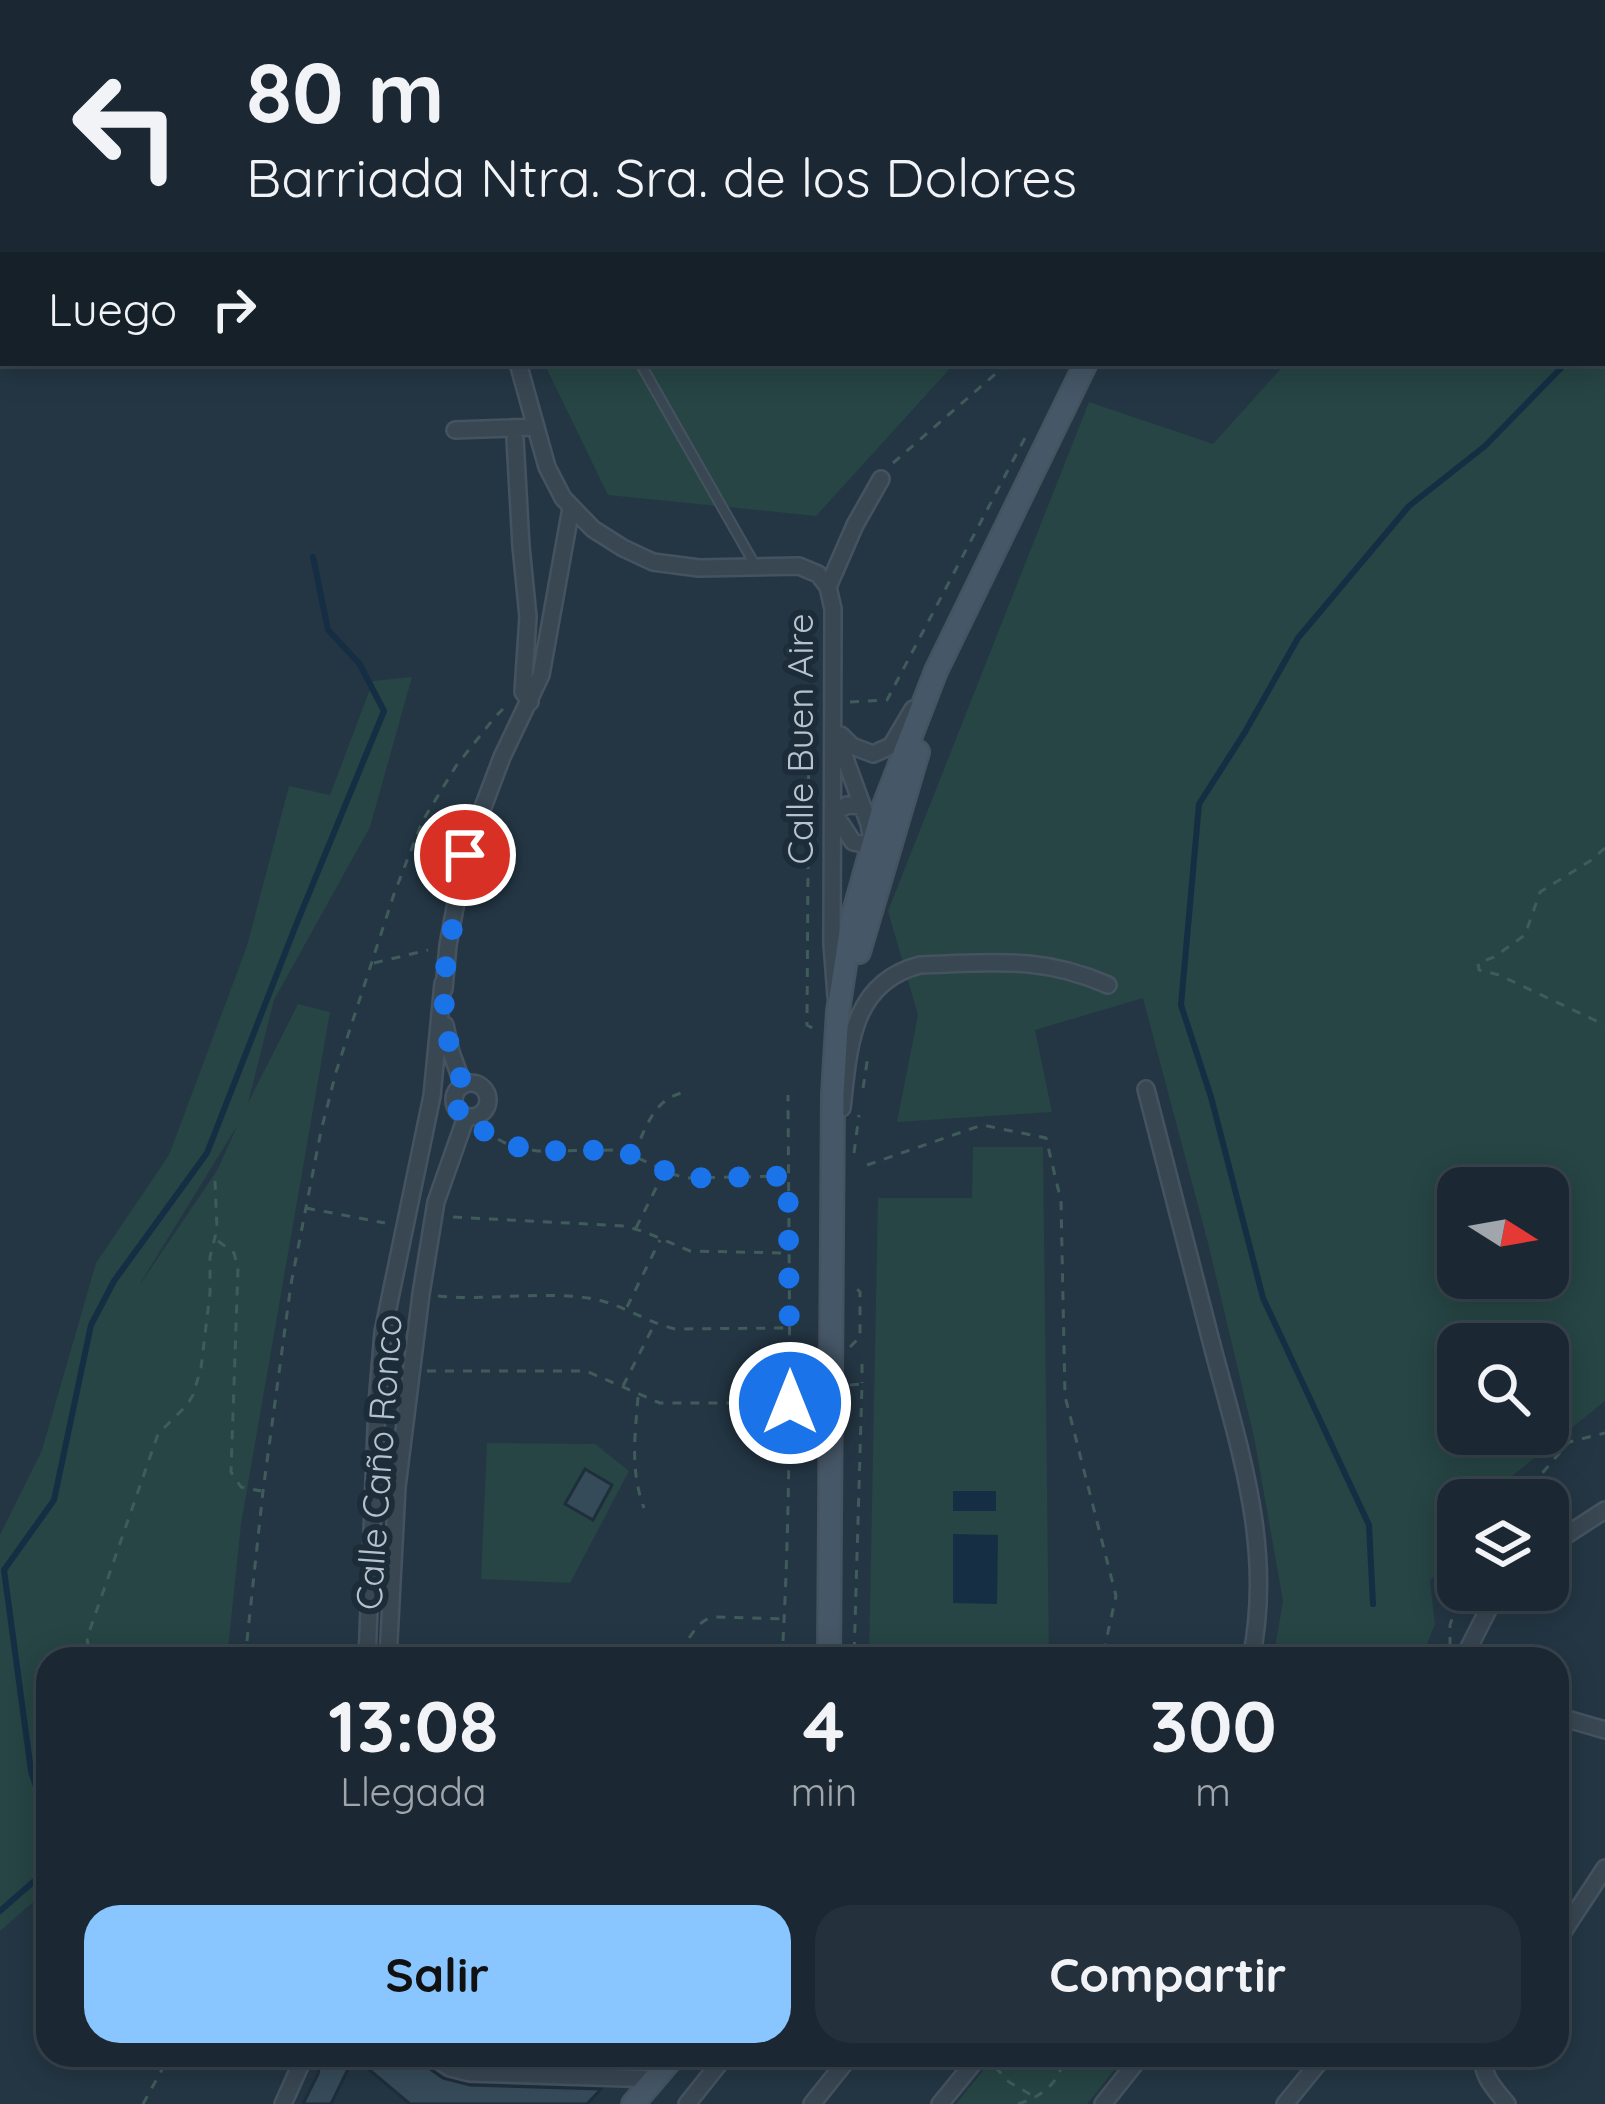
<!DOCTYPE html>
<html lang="es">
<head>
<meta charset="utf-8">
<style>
  :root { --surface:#1b2833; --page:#24303b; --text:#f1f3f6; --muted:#a0a6ac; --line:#39444e; --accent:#89c6ff }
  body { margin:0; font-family:Quicksand,sans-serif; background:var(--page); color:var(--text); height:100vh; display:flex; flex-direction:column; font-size:45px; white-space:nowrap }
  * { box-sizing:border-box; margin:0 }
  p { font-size:39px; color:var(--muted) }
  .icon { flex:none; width:66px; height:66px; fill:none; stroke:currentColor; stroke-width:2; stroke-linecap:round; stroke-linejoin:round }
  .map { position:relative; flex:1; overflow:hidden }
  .drawer { position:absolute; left:36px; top:1647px; width:1533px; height:420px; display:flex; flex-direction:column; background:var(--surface); border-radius:36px; box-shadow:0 6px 30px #0003,0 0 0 3px var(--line) }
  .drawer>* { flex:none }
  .banner { position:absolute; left:0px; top:0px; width:1605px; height:366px; box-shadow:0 6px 30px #0003,0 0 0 3px var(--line); background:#1b2833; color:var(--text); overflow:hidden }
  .needle { width:78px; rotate:101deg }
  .buttons { position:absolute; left:1437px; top:1167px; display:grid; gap:24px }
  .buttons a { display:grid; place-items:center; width:132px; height:132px; border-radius:24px; background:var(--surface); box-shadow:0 6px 30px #0003,0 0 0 3px var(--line); font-size:60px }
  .pin { position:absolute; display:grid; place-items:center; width:102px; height:102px; color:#fff; margin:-51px; border:6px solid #fff; border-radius:50%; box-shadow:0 3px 12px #0007 }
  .me { position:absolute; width:132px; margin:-66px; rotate:0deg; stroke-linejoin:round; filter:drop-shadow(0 0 9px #0008) }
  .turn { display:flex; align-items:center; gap:42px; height:252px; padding:0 48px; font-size:54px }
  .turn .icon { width:156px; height:156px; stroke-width:2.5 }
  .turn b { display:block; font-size:84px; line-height:102px }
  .then { display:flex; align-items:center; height:114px; padding:0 48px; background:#0003; gap:24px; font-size:45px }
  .eta { display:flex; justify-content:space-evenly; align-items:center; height:204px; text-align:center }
  .eta b { font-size:72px; font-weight:700; line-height:84px }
  .action { display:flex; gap:24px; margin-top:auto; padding:24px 48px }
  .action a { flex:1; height:138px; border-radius:36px; background:var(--accent); color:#111; font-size:48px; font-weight:700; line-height:138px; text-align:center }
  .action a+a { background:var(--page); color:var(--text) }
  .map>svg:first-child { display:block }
  .green { fill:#264544; fill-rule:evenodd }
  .water { fill:#152e44 }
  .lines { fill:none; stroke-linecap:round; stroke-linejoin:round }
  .stream { stroke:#152e44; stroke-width:6 }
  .building { fill:#364b5a; stroke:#1f2e3b; stroke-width:3 }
  .service-casing { stroke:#455360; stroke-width:12 }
  .minor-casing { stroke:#455360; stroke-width:20 }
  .secondary-casing { stroke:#455360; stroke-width:26 }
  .path { stroke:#3f5c5b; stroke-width:3; stroke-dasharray:9 9; stroke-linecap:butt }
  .service { stroke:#394753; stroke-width:8 }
  .minor { stroke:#394753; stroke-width:15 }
  .secondary { stroke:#465767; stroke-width:21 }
  .route { stroke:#1a73e8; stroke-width:21; stroke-dasharray:0 37.8 }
  .labels { text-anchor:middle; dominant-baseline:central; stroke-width:12; stroke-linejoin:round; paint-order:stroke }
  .street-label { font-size:36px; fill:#b6c2cd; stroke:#1d2c39 }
</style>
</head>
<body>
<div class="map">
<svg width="1605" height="2104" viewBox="0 0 1605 2104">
  <rect width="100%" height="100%" fill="#243644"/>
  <!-- green -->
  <path class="green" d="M651,0H1390L1387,3H649Z
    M1605,59V1401L1511,1477L1493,1500H1458V1545L1430,1581L1435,1624L1421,1659H1273L1283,1601L1254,1437L1208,1243L1143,998L1035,1030L1052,1112L897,1122L918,1015L888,911L1089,402L1213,444L1286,363H1602V61ZM1458,1188H1548V1278H1458ZM1458,1344H1548V1434H1458Z
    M544,363H955L816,516L608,495Z
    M412,677L370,827L274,1000L248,1103L298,1004L330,1012L241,1524L227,1659H48V1889L0,1931V1535L42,1450L96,1263L169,1155L247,946L289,786L330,795L373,681ZM237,1126L218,1169L141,1283V1282Z
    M973,1147H1043L1049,1659H869L878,1198H972Z
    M487,1443L595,1444L629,1471L570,1583L481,1579Z
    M996,2055H1126L1087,2104H956Z"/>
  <!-- water -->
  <path class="water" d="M953,1491H996V1511H953Z
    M953,1534L998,1535L997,1604L953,1603Z"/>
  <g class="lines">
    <!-- stream -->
    <path class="stream" d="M1602,160L1605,159
      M1373,1604L1369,1525L1263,1298L1211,1097L1181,1005L1199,804L1245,732L1298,638L1409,506L1485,446L1562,367V363
      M48,1824L31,1771L4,1570L54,1500L91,1325L114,1281L207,1153L296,925L384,711L359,663L328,630L313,557
      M0,1911L48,1869"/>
  </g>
  <!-- building -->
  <path class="building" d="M585,1469L612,1485L593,1520L565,1504Z
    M322,2055H418L423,2064L443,2078L470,2085L601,2089L587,2104H410L354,2057L331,2104H303L318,2074Z
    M452,2055H623L615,2066L472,2061Z"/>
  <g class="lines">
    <defs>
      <path id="service" d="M640,363L755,565"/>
      <path id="minor" d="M507,3L508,0
        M587,3L590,0
        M518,363L547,467L563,498L593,529L623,548L653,562L699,568L799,566L818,574L828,587
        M455,430L534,427
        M515,439L521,546L528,617L523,692L530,702
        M841,735L852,746L873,754L891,746L913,709
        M839,742L869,824L873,846L853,842L834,813L847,805L862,806
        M444,989L448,945L465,855L502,757L541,675L571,508
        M836,996L832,944L833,609L828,587L855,525L881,479
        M445,1025L451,1052L463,1085
        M454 1100a17 17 0 1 1 34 0a17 17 0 1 1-34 0Z
        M1146,1089C1168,1174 1190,1260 1212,1345C1240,1451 1274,1549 1251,1659
        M842,1108C849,1049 850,983 920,965C991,963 1040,955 1108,985
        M1548,1547L1605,1510
        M367,1659L377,1404L383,1332L432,1096L443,983
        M388,1659L397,1487L421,1294L436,1202L466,1117
        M1463,1659L1490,1606L1502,1590
        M1557,1716L1605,1730
        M1557,1941L1605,1868
        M430,2055L450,2068L470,2073L654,2079
        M1484,2055C1480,2075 1495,2089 1507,2104
        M283,2104L305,2055
        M687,2104L726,2055
        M812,2104L851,2055
        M940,2104L980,2055
        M1103,2104L1142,2055
        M1285,2104L1325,2055"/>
      <path id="secondary" d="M1391,3L1395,0
        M859,952L918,752
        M829,1659L833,1095L838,1011L852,919L883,808L936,671L1086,363
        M633,2104L675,2055"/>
    </defs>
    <!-- service casing -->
    <use href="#service" class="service-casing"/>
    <!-- minor casing -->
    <use href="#minor" class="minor-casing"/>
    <!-- secondary casing -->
    <use href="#secondary" class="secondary-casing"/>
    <!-- path -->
    <path class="path" d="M1358,3L1362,0
      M1436,3L1440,0
      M893,463L1008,363
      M850,702L887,700L1027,434
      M816,704L809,705L807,1025L816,1030
      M1605,848L1590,861L1540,892L1525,935L1494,957L1478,963L1479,970L1499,975L1605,1025
      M374,963L428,950
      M863,1088L868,1056
      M482,1131L509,1145L537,1151L621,1150L672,1174L687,1178L787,1176
      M854,1153L859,1115
      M633,1155C647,1127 653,1098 686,1092
      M867,1165L982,1125L1046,1138L1061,1201L1065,1396L1116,1596L1102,1659
      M306,1208L385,1223
      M453,1217L625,1226L645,1232L690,1251L786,1253
      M636,1228L664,1172
      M218,1241L234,1253L238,1268L231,1472L241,1487L261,1491
      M438,1296C487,1301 539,1291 588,1298C619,1302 645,1322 675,1329L788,1328
      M627,1307L660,1240
      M850,1347L860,1337V1292L853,1285
      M862,1364V1383
      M427,1371H586L660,1403H788
      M850,1385L862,1384L854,1659
      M623,1386L654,1325
      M638,1397C635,1435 630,1471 644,1508
      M1519,1500L1569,1442L1605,1433
      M407,1646L423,1654L440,1658L605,1659
      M1450,1646V1625L1462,1590
      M102,1659C92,1655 88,1649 87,1638L158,1434L187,1405L193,1395L201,1368L210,1293V1257L217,1229L215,1181
      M245,1659L263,1491L291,1284L321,1131L336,1072L394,894L422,822L456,766L495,717L503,709
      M661,1659C692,1651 688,1625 712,1617L784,1619
      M782,1659C793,1471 789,1283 788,1095
      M995,2067L1009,2082L1035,2097
      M143,2104L170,2055
      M1018,2104C1044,2096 1060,2082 1065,2055"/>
    <!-- service -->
    <use href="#service" class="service"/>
    <!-- minor -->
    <use href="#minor" class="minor"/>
    <!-- secondary -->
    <use href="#secondary" class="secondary"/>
  </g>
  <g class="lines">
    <!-- route -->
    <path class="route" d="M465,855L443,983L446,1033L463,1085L457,1090L454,1106L466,1117L464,1122L521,1148L537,1151L621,1150L672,1174L687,1178L788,1176L790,1403"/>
  </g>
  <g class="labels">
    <!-- street labels -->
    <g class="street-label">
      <text transform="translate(799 739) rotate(-90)">Calle Buen Aire</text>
      <text transform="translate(378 1462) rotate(-86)">Calle Caño Ronco</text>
    </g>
  </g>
</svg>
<div class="buttons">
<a><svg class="needle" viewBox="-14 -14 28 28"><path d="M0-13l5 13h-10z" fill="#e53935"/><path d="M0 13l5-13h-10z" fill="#a0a6ac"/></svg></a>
<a><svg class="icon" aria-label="search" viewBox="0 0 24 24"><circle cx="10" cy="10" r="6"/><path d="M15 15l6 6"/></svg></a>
<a><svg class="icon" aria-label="layers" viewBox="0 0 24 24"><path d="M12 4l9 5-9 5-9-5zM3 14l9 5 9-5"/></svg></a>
</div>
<div class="pin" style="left:465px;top:855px;background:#d93025"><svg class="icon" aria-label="arrive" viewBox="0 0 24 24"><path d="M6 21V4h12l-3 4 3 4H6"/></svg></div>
<svg class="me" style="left:790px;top:1403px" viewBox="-20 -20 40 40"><circle r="17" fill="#1a73e8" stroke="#fff" stroke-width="3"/><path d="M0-11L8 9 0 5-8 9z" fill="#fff"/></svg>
<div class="banner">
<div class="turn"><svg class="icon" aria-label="left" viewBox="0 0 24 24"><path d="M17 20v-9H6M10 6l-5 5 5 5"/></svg><div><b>80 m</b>Barriada Ntra. Sra. de los Dolores</div></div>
<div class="then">Luego<svg class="icon" aria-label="right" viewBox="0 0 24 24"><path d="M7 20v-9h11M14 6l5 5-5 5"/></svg></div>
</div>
<section class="drawer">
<div class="eta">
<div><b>13:08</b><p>Llegada</p></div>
<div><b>4</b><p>min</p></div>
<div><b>300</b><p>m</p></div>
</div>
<div class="action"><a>Salir</a><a>Compartir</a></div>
</section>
</div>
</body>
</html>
